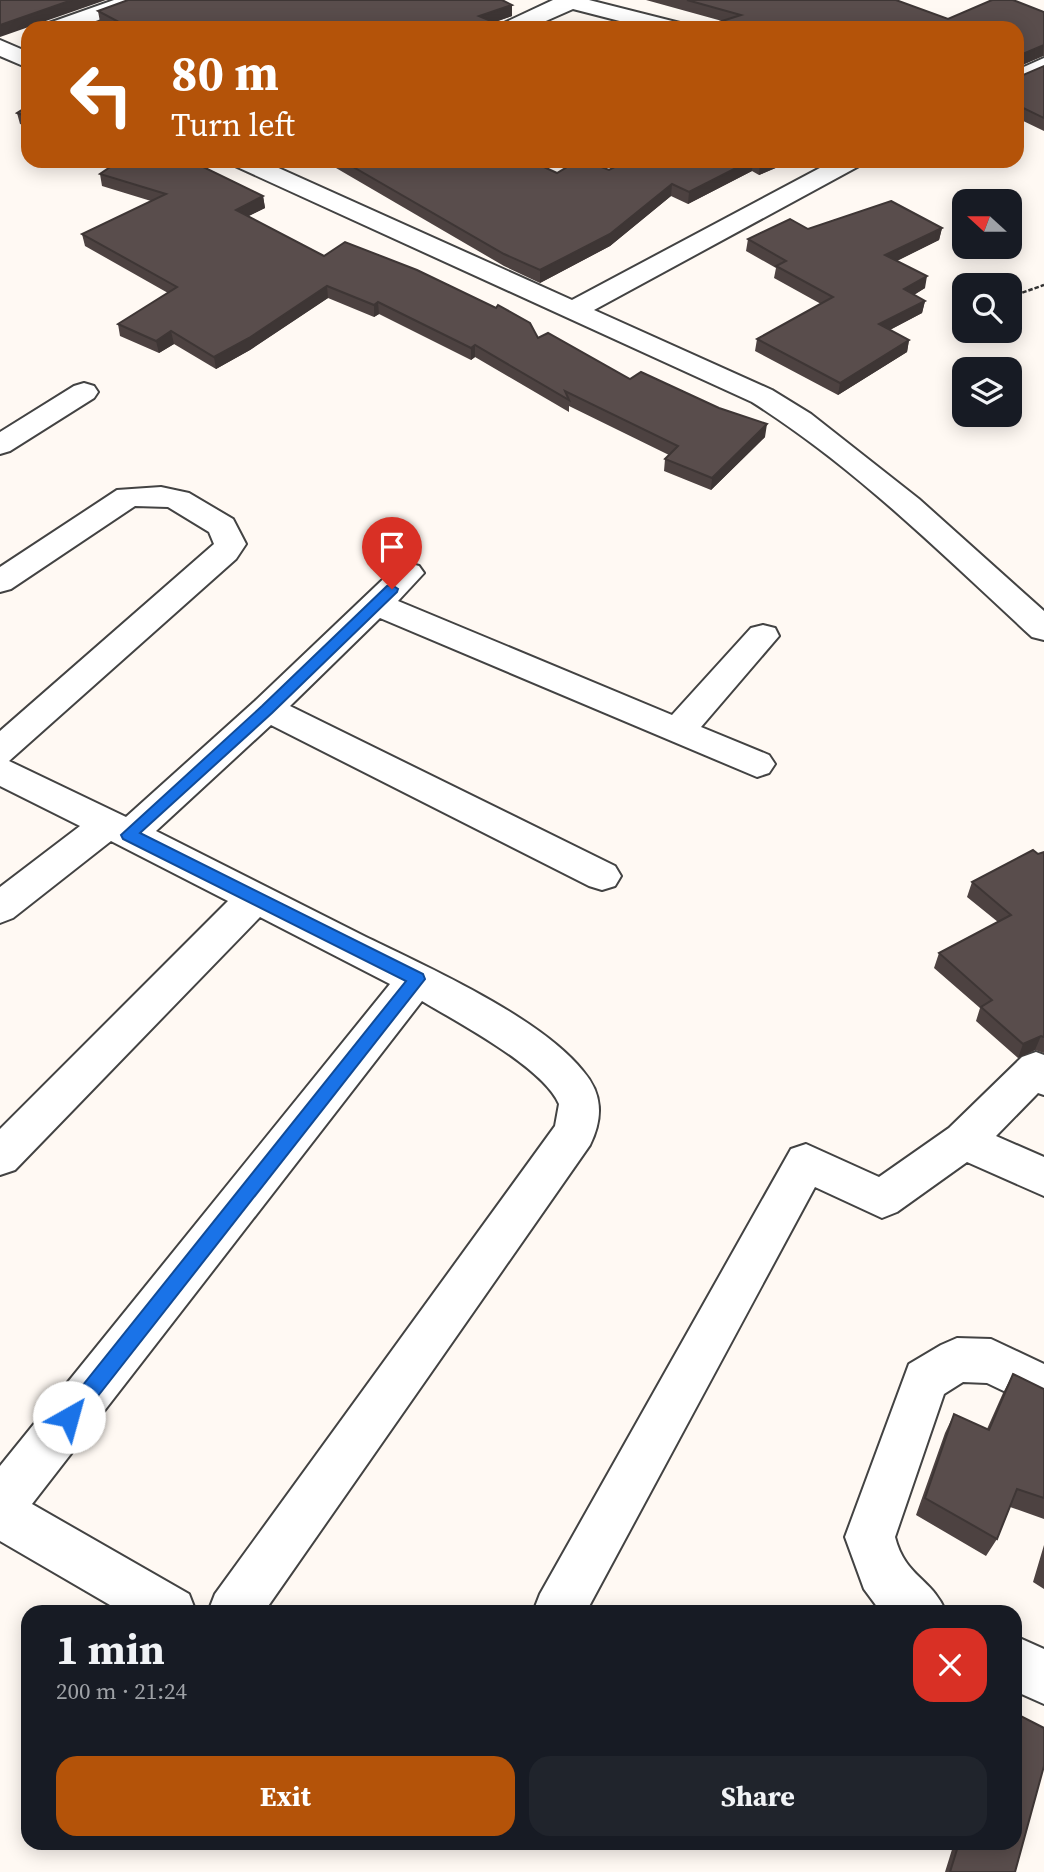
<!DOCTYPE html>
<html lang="en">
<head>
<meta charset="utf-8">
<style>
  :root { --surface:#171b24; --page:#20242c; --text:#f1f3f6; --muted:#9ea1a6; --accent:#b45309 }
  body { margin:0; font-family:"Source Serif 4",serif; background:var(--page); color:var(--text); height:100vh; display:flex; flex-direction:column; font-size:26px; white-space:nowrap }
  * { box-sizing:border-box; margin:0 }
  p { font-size:23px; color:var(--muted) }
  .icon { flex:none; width:38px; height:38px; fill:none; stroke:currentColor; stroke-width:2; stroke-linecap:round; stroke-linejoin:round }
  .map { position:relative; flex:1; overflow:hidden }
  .drawer { position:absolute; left:21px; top:1605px; width:1001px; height:245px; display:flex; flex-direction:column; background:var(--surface); border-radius:21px; box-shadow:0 4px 18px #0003 }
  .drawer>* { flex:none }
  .top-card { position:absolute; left:21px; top:21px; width:1003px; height:147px; border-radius:21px; box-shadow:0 4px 18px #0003; background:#b45309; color:#fff; overflow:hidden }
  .needle { width:46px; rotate:291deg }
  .tools { position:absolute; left:952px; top:189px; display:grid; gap:14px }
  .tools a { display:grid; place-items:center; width:70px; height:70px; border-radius:14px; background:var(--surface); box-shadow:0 4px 18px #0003; font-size:35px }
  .pin { position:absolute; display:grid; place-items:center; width:60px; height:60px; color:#fff; margin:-72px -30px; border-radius:50% 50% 50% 0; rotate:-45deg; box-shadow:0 0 7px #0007 }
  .pin .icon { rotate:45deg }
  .me { position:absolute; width:77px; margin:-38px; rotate:38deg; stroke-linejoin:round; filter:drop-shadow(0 0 5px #0008) }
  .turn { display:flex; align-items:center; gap:24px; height:147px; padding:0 35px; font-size:32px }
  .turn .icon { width:91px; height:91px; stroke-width:2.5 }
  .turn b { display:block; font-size:49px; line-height:60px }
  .round { display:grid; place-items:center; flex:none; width:74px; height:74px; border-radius:21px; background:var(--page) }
  .head { display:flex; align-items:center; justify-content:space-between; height:119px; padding:0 35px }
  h1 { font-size:42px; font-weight:700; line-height:52px }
  .cta { display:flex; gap:14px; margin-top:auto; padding:14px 35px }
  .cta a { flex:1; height:80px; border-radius:21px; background:var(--accent); color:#fff; font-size:28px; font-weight:700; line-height:80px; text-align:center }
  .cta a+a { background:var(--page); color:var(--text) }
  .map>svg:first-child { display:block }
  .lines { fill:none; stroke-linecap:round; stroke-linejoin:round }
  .minor-casing { stroke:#434343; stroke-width:4 }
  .path { stroke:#323232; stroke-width:2.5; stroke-dasharray:4.5 2; stroke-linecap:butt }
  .minor { fill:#fff; fill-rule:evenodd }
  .wall { fill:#4d4241 }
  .shaded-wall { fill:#3e3635 }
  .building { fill:#594d4c; stroke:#3e3635; stroke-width:2 }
  .route { fill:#1a73e8; stroke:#114b97; stroke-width:2 }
</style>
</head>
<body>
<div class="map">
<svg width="1044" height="1872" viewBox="0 0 1044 1872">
  <rect width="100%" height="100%" fill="#fff9f3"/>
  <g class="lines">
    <defs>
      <path id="minor" d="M114,0H145L141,4L77,28H46L49,23Z
        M553,0H589L680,23L683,28H647L573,9L530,28H501L504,23Z
        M0,40L28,52V68L0,56Z
        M1044,58V74L1017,85V70Z
        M231,161H263L572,300L833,161H863L859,166L594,310L772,390L811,414L919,499L1044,611V640L1032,637C942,554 856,468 752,402L235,166Z
        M84,383L94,386L98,392L94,398L10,451L0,454V432L74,386Z
        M161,487L189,493L233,519L246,544L236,559L9,761L126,817L255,701L397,566L408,563L419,566L424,573L398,601L672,715L751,628L763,625L775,628L779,636L701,727L769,755L775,764L769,773L757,777L380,618L290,706L615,866L621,876L615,886L602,890L589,886L271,725L156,831C226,866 296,902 366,937C428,967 541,1018 583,1071C603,1094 603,1118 590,1145L264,1612H208L215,1594L555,1126L559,1104C543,1067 457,1022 422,1001L32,1504L189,1594L196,1612H122L0,1541V1466L390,984L260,917L15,1170L0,1175V1129L228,901L111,841L13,918L0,923V887L80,826L0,786V731L214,544L209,532L168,507L135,506L11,589L0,592V567L117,490Z
        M1036,1052L1044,1055V1095L1038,1093L996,1136L1044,1157V1196L967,1162L897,1212L882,1218L815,1187L586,1612H533L540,1594L791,1149L806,1144L879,1177L949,1128L1022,1057Z
        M957,1338L991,1339L1044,1364V1410L987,1383L963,1382L944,1394L895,1537C905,1577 932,1578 946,1612H881L864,1589L845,1537L909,1364L941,1345Z
        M1015,1636L1044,1649V1704L1015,1691Z"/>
    </defs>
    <!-- minor casing -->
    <use href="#minor" class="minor-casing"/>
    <!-- path -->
    <path class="path" d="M1010,297L1044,285"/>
    <!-- minor -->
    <use href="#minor" class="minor"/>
  </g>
  <!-- wall -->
  <path class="wall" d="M646,0H896L948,19L1044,12V56H1043L1018,67L1017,74L1021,76L1044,66V131L1017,118V28L722,21Z
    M98,11L512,16L494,22L508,28H111L100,22Z
    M28,106V127L20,124L17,113Z
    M118,161H193H192L263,196L265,208L248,216L324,256L538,338L630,379L765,437L711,490L664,471L665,459L669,455L569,406V412L475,357L471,360L379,314L374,317L328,298L250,350L216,369L174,344L159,353L120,336L118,324L168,293L85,246L82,234L151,201L102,186L100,174Z
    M324,161H531L557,173L609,170L626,161H792L759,175L752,171L688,204L671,196L610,246L540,283L504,266Z
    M942,228L939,240L896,261L925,288L914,295L925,301L922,313L890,330L909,340L907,352L838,395L755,351L757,339L821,304L774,278L776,268L746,251L748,239L808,229Z
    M1044,852V1053L1035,1050L1018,1058L976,1021L980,1008L934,968L939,953L998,922L967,897L972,882Z
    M1013,1374L1044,1389V1519L1010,1507L997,1539L986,1556L916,1515L945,1433L954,1414L987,1429L1003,1393Z
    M1044,1545V1589L1033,1582Z
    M954,1843H1015V1872H945Z"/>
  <!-- shaded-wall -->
  <path class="shaded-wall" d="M72,0H106L0,37V25Z
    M512,5V16L479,28V16Z
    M1044,45L1043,56L1017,67L1018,56Z
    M750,161H753L752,171L688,204L689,192Z
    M765,161H792L759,175L760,163Z
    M672,184L671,196L610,246L540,283V270Z
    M263,196L265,208L237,222L236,210Z
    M942,228L939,240L883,268L885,255Z
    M927,276L925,288L902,302L904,289Z
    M327,286L328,298L250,350L216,369L214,357Z
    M925,301L922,313L876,337L879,324Z
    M378,302L379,314L374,317V305Z
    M171,331L174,344L159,353L156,341Z
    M909,340L907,352L838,395L840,383Z
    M475,345V357L471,360V348Z
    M767,424L765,437L711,490L712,478Z
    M1041,1036L1035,1050L1018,1058L1023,1044Z"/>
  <!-- building -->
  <path class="building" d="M0,0H72L0,25Z
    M128,0H502L512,5L479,16L508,28H130L98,11Z
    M687,0H896L948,19L992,0H1013L1044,12V45L1018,56L1017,74L1021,76L1044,66V118L1017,105V28H700L741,15Z
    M28,106V117L17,113Z
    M119,161H191L263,196L236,210L324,256L345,242L417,270L496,308L498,305L530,323L538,338L548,333L630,379L641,372L719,408L767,424L712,478L665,459L678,446L565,391L569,400L475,345L471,348L378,302L374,305L327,286L249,338L214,357L171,331L156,341L118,324L177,287L82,234L166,194L100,174Z
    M343,161H531L557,173L577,161H586L609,170L626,161H750L689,192L672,184L610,234L540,270L504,254Z
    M891,201L942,228L885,255L927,276L904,289L925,301L879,324L909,340L840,383L757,339L833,297L776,266L786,261L748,239L790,219L808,229Z
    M1033,850L1038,854L1044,852V1037L1041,1036L1023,1044L981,1007L992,1000L939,953L1011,915L972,882Z
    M1013,1374L1044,1389V1498L1017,1489L997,1539L925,1498L954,1414L989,1430Z
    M1015,1713L1044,1728V1766L1015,1872H950L959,1843H1015Z"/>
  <!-- route -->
  <path class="route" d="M392,585L398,589L397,592L272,713L140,833L423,974L425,979L76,1424L69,1426L63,1424L60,1417L63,1410L406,981L123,839L121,835L262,706L387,586Z"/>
</svg>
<div class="tools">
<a><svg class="needle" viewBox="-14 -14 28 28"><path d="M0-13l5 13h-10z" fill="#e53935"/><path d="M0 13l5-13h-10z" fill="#9ea1a6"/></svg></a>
<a><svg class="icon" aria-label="search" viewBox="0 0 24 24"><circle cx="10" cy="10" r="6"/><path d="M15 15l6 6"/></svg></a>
<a><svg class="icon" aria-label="layers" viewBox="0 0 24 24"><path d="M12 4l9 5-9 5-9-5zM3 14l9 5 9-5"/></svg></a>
</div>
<div class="pin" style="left:392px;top:589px;background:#d93025"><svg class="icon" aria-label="arrive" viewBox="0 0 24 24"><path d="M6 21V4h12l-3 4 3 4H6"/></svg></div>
<svg class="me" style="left:69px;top:1417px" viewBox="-20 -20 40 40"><circle r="19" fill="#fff"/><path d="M0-13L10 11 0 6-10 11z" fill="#1a73e8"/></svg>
<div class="top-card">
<div class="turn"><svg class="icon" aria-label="left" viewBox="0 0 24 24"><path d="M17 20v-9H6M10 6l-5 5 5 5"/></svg><div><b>80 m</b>Turn left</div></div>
</div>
<section class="drawer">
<div class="head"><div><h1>1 min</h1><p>200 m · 21:24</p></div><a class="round" style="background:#d93025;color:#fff"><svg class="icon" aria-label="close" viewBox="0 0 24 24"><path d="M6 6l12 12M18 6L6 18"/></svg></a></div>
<div class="cta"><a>Exit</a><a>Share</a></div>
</section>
</div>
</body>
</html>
